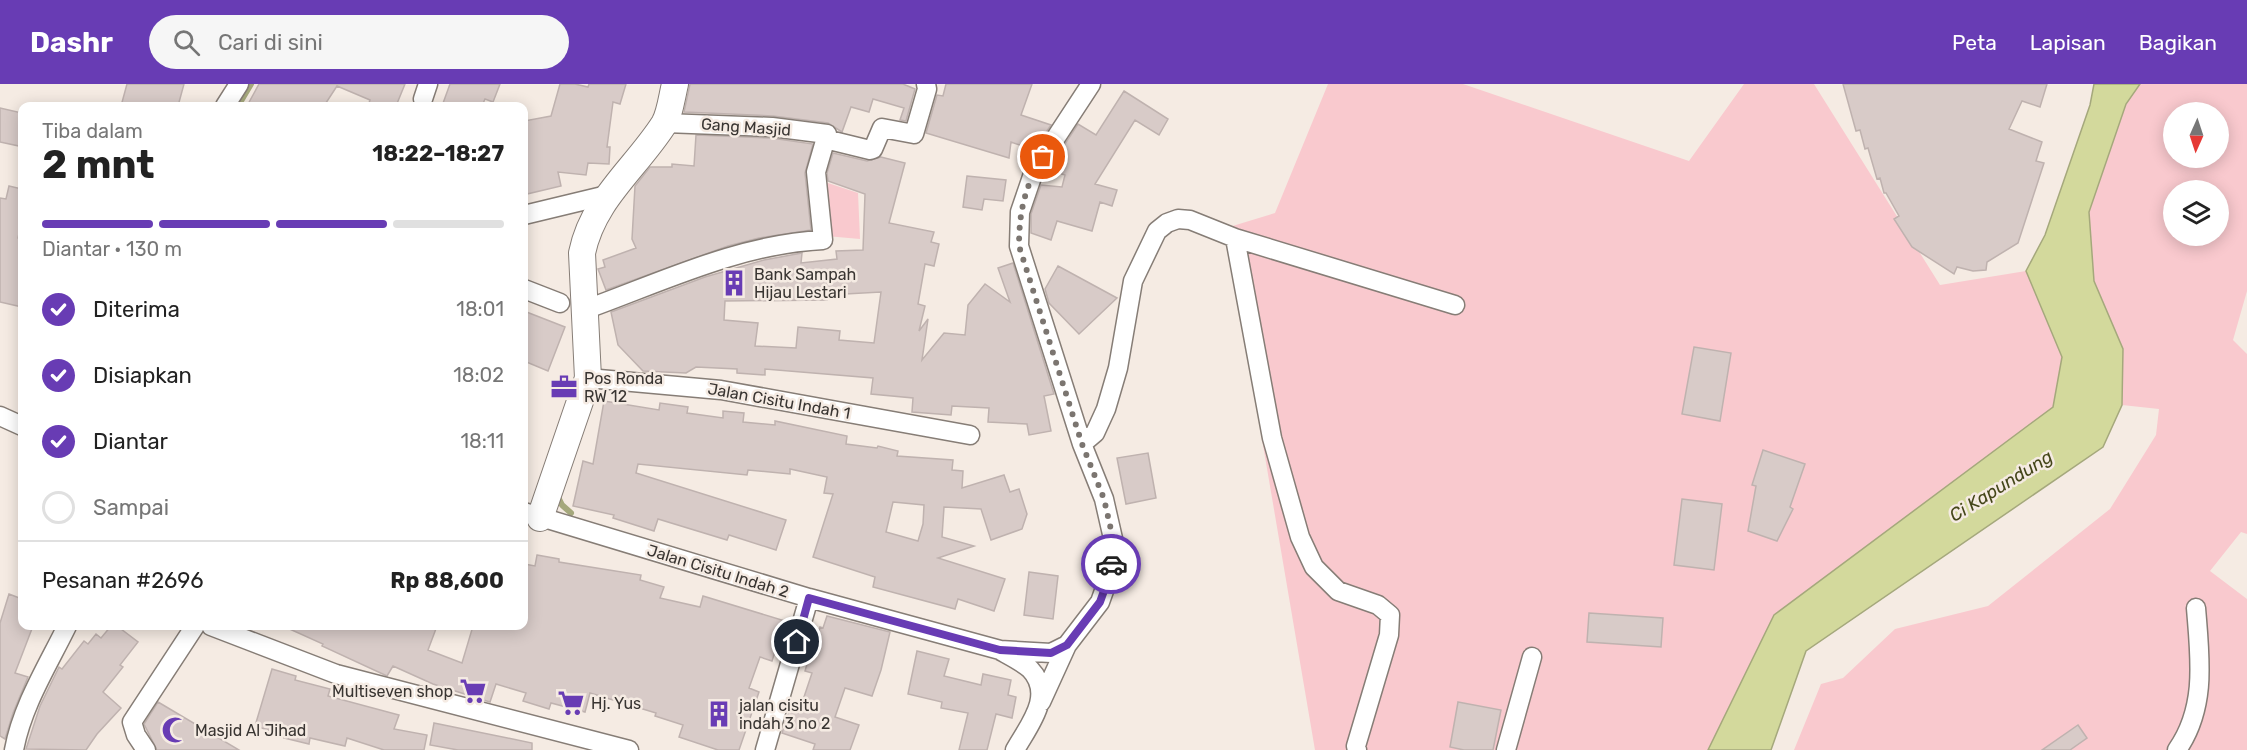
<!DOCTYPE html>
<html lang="id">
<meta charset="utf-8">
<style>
:root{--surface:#fff;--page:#f6f6f6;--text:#222;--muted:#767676;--line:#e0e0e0;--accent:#683cb4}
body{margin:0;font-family:Rubik,sans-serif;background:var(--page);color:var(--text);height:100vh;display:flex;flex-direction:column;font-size:22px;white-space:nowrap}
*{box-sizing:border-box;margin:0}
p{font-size:20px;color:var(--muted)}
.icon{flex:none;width:33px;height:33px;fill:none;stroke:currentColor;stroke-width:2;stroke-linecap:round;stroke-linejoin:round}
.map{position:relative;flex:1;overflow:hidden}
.side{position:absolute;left:18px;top:18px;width:510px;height:528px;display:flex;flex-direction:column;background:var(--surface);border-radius:12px;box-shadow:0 3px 15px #0003}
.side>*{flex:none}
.needle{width:39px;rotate:183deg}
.fabs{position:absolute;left:2163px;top:18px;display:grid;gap:12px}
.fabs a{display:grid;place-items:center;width:66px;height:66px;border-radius:50%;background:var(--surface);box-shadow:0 3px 15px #0003;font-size:30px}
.pin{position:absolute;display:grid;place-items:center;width:51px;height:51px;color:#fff;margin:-26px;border:3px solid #fff;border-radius:50%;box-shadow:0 2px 6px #0007}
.courier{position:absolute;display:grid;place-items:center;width:60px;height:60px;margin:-30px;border:4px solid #683cb4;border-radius:50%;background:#fff;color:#222;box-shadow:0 2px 8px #0007}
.summary em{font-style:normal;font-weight:700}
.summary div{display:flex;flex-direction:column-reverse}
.summary{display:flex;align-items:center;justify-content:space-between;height:102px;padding:0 24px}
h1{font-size:39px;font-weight:700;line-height:45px}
.bar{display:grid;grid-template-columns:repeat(4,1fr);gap:9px 6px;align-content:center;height:72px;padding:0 24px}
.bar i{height:8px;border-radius:4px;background:var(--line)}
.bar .active{background:var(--accent)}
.bar p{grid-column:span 4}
.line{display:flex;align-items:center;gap:15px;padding:0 24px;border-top:2px solid var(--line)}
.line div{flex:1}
ol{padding:0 24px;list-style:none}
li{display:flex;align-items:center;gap:18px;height:66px}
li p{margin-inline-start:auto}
li .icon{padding:6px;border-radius:50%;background:var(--accent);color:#fff;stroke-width:4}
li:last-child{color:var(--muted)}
li i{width:33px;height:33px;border:3px solid var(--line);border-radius:50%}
header{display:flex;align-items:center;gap:36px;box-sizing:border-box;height:84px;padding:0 30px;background:var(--accent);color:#fff}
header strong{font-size:28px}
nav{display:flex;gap:33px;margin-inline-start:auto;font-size:21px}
.search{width:420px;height:54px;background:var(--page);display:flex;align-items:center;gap:15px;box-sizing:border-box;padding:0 21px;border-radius:33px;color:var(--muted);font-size:22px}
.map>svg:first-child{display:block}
</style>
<header>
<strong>Dashr</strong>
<div class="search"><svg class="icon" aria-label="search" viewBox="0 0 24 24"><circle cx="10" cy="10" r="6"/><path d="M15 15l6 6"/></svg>Cari di sini</div>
<nav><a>Peta</a><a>Lapisan</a><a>Bagikan</a></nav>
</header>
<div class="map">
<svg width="2247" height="666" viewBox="0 0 2247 666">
<rect width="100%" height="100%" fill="#f5ebe3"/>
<path fill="#f9c9ce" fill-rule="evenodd" d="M1328 0H1463L1689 77 1744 0H1814L1940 201 2026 187 2062 273 2054 323 1774 531 1708 666H1315L1226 144 1275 129Z
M2140 0H2247V207L2233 256 2247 270V450L2241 448 2210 487 2247 515V666H1794L1821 600 1843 594 1895 545 1988 522 2110 425 2156 351 2159 325 2122 321 2123 265 2094 197 2089 128 2126 20ZM2174 28H2218V74H2174ZM2174 106H2218V152H2174Z
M819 96 858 109 860 155 826 152Z"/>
<path fill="#d3d99c" stroke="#a5a87c" stroke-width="1.5" d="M2094 0H2140L2126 20 2089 128 2094 197 2123 265 2122 321 2103 363 1806 567 1771 666H1708L1774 531 2053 323 2062 273 2026 187 2045 151 2090 21Z"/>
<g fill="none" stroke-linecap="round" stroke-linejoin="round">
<path stroke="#a5a87c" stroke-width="6" d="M238 22 251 0
M557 411 562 421 571 429"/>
</g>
<path fill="#d8cbc8" stroke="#bfb2af" stroke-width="1.5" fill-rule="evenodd" d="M127 0H184L178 22H121Z
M259 0H405L396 22H368L370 16 337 2 324 22H247Z
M450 0H500L493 18 485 15 482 22H442Z
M560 0H575L588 3 589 0H626L620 20 613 18 607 63H610L609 80 588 79 586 91 558 88 561 102 527 110 526 103 524 104V37L551 32Z
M690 0H903L915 5 906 37 900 36 904 24 873 15 869 28 851 23 842 48 828 39 773 32 684 28Z
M946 0H1032L1021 31 1051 41 1034 66 1011 58 1009 74 926 49 937 11 943 12Z
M1843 0H2047L2040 23 2022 17 2009 45 2042 58 2036 77 2044 79 2018 159 1987 178 1986 186 1973 187 1957 183 1954 190 1912 163 1894 135 1899 132 1886 109H1884L1880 94 1877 95 1868 64 1865 65 1860 46 1856 47Z
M1124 7 1168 35 1159 51 1135 36 1095 100 1117 106 1112 122 1100 118 1092 147 1057 137 1051 156 1031 149V130L1041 101 1062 103 1065 91 1048 86 1078 40 1096 51Z
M0 24 22 29V47L19 62 0 58Z
M696 51 771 54 813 60 805 89 811 146 759 154 728 162 606 206 598 185 605 183 603 176 636 164 632 155 635 102 650 83H672V80L694 82Z
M833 69 867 77 881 73 905 79 889 139 934 148 931 158 939 160 934 182 925 180 918 220 925 222 919 247 928 235 922 276 944 249 965 251 968 221 985 200 1010 218 998 184 1013 179 1054 310 1044 312 1051 347 1029 351 1027 340 988 338 989 324 952 322 951 331 912 328 913 314 871 310 873 294 765 285V291L737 289V285L696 283 686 289 643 287 618 261 611 228 705 193 764 176 802 169 801 179 837 175 836 167 863 166 865 110 828 97 827 89ZM881 208 874 259 839 256 840 247 798 243 796 264 755 262 758 239 724 236 725 217 827 216V211Z
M967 92 1006 96 1003 117 984 115 982 126 963 123Z
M9 102 22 105V136L18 154 22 155V223L0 218V114L6 115Z
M1058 182 1117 214 1079 250 1049 219 1045 205Z
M524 227 565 243 548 287 524 277Z
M1694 263 1731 269 1720 337 1682 330Z
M604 317 659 326 660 319 688 323 687 329 723 334V327L744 329 743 338 775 341V337L847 352 846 360 877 364 878 362 898 367 897 372 953 376 952 386 963 387 962 404 1004 391 1010 408 1019 405 1027 430 1022 445 991 456 981 425 944 423 942 453 974 462 938 474 1005 495 994 527 958 515 955 525 873 503 875 493 813 473 833 410 824 409 827 393 790 385V390L748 386 747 391 638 380 636 389 786 436 776 466 729 451 727 456 658 435 654 447 613 434 614 431 573 422 583 377 593 380ZM893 418 924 421 923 440 918 457 886 448Z
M1763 366 1805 380 1790 423 1793 425 1777 457 1748 447 1756 402 1752 401Z
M1148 369 1156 414 1126 420 1117 374Z
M1682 415 1722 420 1714 486 1674 481Z
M537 471 559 475V478L641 491 640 496 664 503 660 514 700 523 703 512 785 537 772 577 760 573 749 604 759 608 739 666H718L679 653 683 641 655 632 656 629 590 609 585 628 551 619 549 625 523 617 526 609 496 600 490 618 433 600 393 582 387 592 322 562 323 560 283 542H437L428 566 462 579 473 542H524V480L535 482Z
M1029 488 1058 492 1053 535 1024 531Z
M9 510 22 515V542H33L15 589 28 593 13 629 5 655 0 652V539Z
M1589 529 1663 534 1661 563 1587 558Z
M827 532 890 548 881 586 872 612 845 604 835 633 859 641 850 666H813L815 660 782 649 792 619 801 622 812 589 805 587 810 570 813 571 820 543 823 544Z
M111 542H117L138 558 120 581 123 583 103 608 121 624 97 650 86 666 26 665 40 622 59 583 62 585 84 557 88 560 96 550 101 554Z
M917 567 949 575 944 592 981 601 983 590 1011 596 1008 611 1016 613 1012 634 996 630 987 666H959L968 629 941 624 942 618 908 610Z
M272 585 296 592 295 596 330 605 328 612 399 631 394 645 427 651 424 666H384L347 654 345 662 310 654 309 660 284 654 285 651 255 642Z
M158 618 239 666H157L144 640Z
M1458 618 1501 626 1493 666H1464L1450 663Z
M434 639 532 659V666H458L430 661Z
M2078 641 2087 654 2070 666H2042Z"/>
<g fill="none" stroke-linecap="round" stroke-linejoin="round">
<g stroke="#867d76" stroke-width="21">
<path id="street" d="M423 15 428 0
M225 22 239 0
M825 55 870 66 873 65 882 44 914 50 927 5 926 0
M524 131 607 111
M1235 154 1272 354 1300 453 1314 483 1338 507 1378 521 1390 531 1389 551 1356 662 1357 666
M524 205 560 219
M584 226C662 198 739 160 823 156L816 88 827 50 772 43 665 39
M588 294 721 306 970 351
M0 332 22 342
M1082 360 1095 349 1106 325 1118 284 1133 197 1157 147 1167 139 1178 135 1190 136 1235 154 1455 221
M524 428 809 514 1000 566 1051 569 1067 561
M211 542 336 590 629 666
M1001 567C1010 572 1022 578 1030 585 1055 611 1029 641 1015 666
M1041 618 1067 561 1100 518 1110 490 1114 459 1104 415 1082 360 1019 162 1020 128 1034 87 1091 0
M14 666C22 622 48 581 67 542
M146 666 136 651 132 638 195 542
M765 666 809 514
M1506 666 1532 573
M2177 666C2207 623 2200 574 2196 524"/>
</g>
<g stroke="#867d76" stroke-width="28">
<path id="secondary" d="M540 434 588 294 582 169C593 115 636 84 664 40 670 30 672 12 675 0"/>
</g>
<use href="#street" stroke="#fff" stroke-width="18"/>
<use href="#secondary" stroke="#fff" stroke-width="26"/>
</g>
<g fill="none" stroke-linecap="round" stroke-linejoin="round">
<path stroke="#7b7570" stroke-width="6" stroke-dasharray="0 10.8" d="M1043 73C1025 101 1019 128 1019 162L1082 360 1104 415 1114 459 1111 480"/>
<path stroke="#683cb4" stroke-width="8" d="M797 558 809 514 1000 566 1051 569 1067 561 1100 518 1110 490 1111 480"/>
</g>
<defs>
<g id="building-bare" transform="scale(2.07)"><path d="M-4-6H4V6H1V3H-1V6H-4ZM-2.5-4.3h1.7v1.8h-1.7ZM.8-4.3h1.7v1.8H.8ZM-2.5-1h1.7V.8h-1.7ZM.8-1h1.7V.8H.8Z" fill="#683cb4" stroke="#f5ebe3" stroke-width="2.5" paint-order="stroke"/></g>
<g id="office-bare" transform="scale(2.07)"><path d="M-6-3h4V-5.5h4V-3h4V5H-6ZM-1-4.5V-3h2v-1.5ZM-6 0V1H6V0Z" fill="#683cb4" stroke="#f5ebe3" stroke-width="2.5" paint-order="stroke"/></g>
<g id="supermarket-bare" transform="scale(2.07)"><path d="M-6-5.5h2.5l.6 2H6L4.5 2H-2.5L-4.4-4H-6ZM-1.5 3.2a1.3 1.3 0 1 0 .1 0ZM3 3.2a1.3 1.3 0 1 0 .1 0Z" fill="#683cb4" stroke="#f5ebe3" stroke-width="2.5" paint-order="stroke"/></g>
<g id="mosque-bare" transform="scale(2.07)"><path d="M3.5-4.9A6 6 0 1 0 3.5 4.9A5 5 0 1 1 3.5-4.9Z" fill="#683cb4" stroke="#f5ebe3" stroke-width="2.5" paint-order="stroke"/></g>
</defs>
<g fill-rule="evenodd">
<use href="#building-bare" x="734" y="199"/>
<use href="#office-bare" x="564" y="303"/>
<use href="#supermarket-bare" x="473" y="607"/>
<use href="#supermarket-bare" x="571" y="619"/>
<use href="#building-bare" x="719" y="630"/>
<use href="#mosque-bare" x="175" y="646"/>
</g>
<g text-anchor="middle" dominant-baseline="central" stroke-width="5" stroke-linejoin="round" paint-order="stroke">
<g font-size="16" fill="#393532" stroke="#f5ebe3">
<text transform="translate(746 43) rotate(4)">Gang Masjid</text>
<text transform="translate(779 317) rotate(10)">Jalan Cisitu Indah 1</text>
<text transform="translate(718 487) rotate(17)">Jalan Cisitu Indah 2</text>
</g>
<g font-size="16" fill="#393532" stroke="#f5ebe3" text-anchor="start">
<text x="754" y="190">Bank Sampah<tspan x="754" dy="18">Hijau Lestari</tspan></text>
<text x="584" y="294">Pos Ronda<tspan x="584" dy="18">RW 12</tspan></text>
<text x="453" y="607" text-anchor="end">Multiseven shop</text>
<text x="591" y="619">Hj. Yus</text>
<text x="739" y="621">jalan cisitu<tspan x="739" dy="18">indah 3 no 2</tspan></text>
<text x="195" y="646">Masjid Al Jihad</text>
</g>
<g font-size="18" font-style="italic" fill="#444619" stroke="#f5ebe3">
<text transform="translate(2001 402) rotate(-32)">Ci Kapundung</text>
</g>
</g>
</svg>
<div class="fabs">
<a><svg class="needle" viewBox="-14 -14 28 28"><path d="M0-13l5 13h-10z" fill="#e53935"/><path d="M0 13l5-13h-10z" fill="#767676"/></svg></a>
<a><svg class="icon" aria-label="layers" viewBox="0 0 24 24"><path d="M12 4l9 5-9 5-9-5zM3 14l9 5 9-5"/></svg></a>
</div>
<div class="pin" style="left:1043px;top:73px;background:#ea580c"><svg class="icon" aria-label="bag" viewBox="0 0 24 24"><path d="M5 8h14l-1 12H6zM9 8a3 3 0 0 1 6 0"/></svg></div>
<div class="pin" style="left:797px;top:558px;background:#1f2937"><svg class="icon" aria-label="home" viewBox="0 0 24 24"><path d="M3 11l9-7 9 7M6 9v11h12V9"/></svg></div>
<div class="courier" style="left:1111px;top:480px"><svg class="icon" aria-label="car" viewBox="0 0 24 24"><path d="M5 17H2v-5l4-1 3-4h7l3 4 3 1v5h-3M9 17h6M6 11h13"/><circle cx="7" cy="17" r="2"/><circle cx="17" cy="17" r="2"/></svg></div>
<section class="side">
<div class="summary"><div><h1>2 mnt</h1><p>Tiba dalam</p></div><em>18:22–18:27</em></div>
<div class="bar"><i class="active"></i><i class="active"></i><i class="active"></i><i></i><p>Diantar · 130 m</p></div>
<ol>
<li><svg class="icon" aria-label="check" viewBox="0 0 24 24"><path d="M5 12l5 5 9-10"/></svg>Diterima<p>18:01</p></li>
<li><svg class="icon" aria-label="check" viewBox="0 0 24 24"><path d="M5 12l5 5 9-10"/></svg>Disiapkan<p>18:02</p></li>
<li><svg class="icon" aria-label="check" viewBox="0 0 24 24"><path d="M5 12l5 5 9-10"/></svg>Diantar<p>18:11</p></li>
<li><i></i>Sampai</li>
</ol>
<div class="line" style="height:78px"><div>Pesanan #2696</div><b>Rp 88,600</b></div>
</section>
</div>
